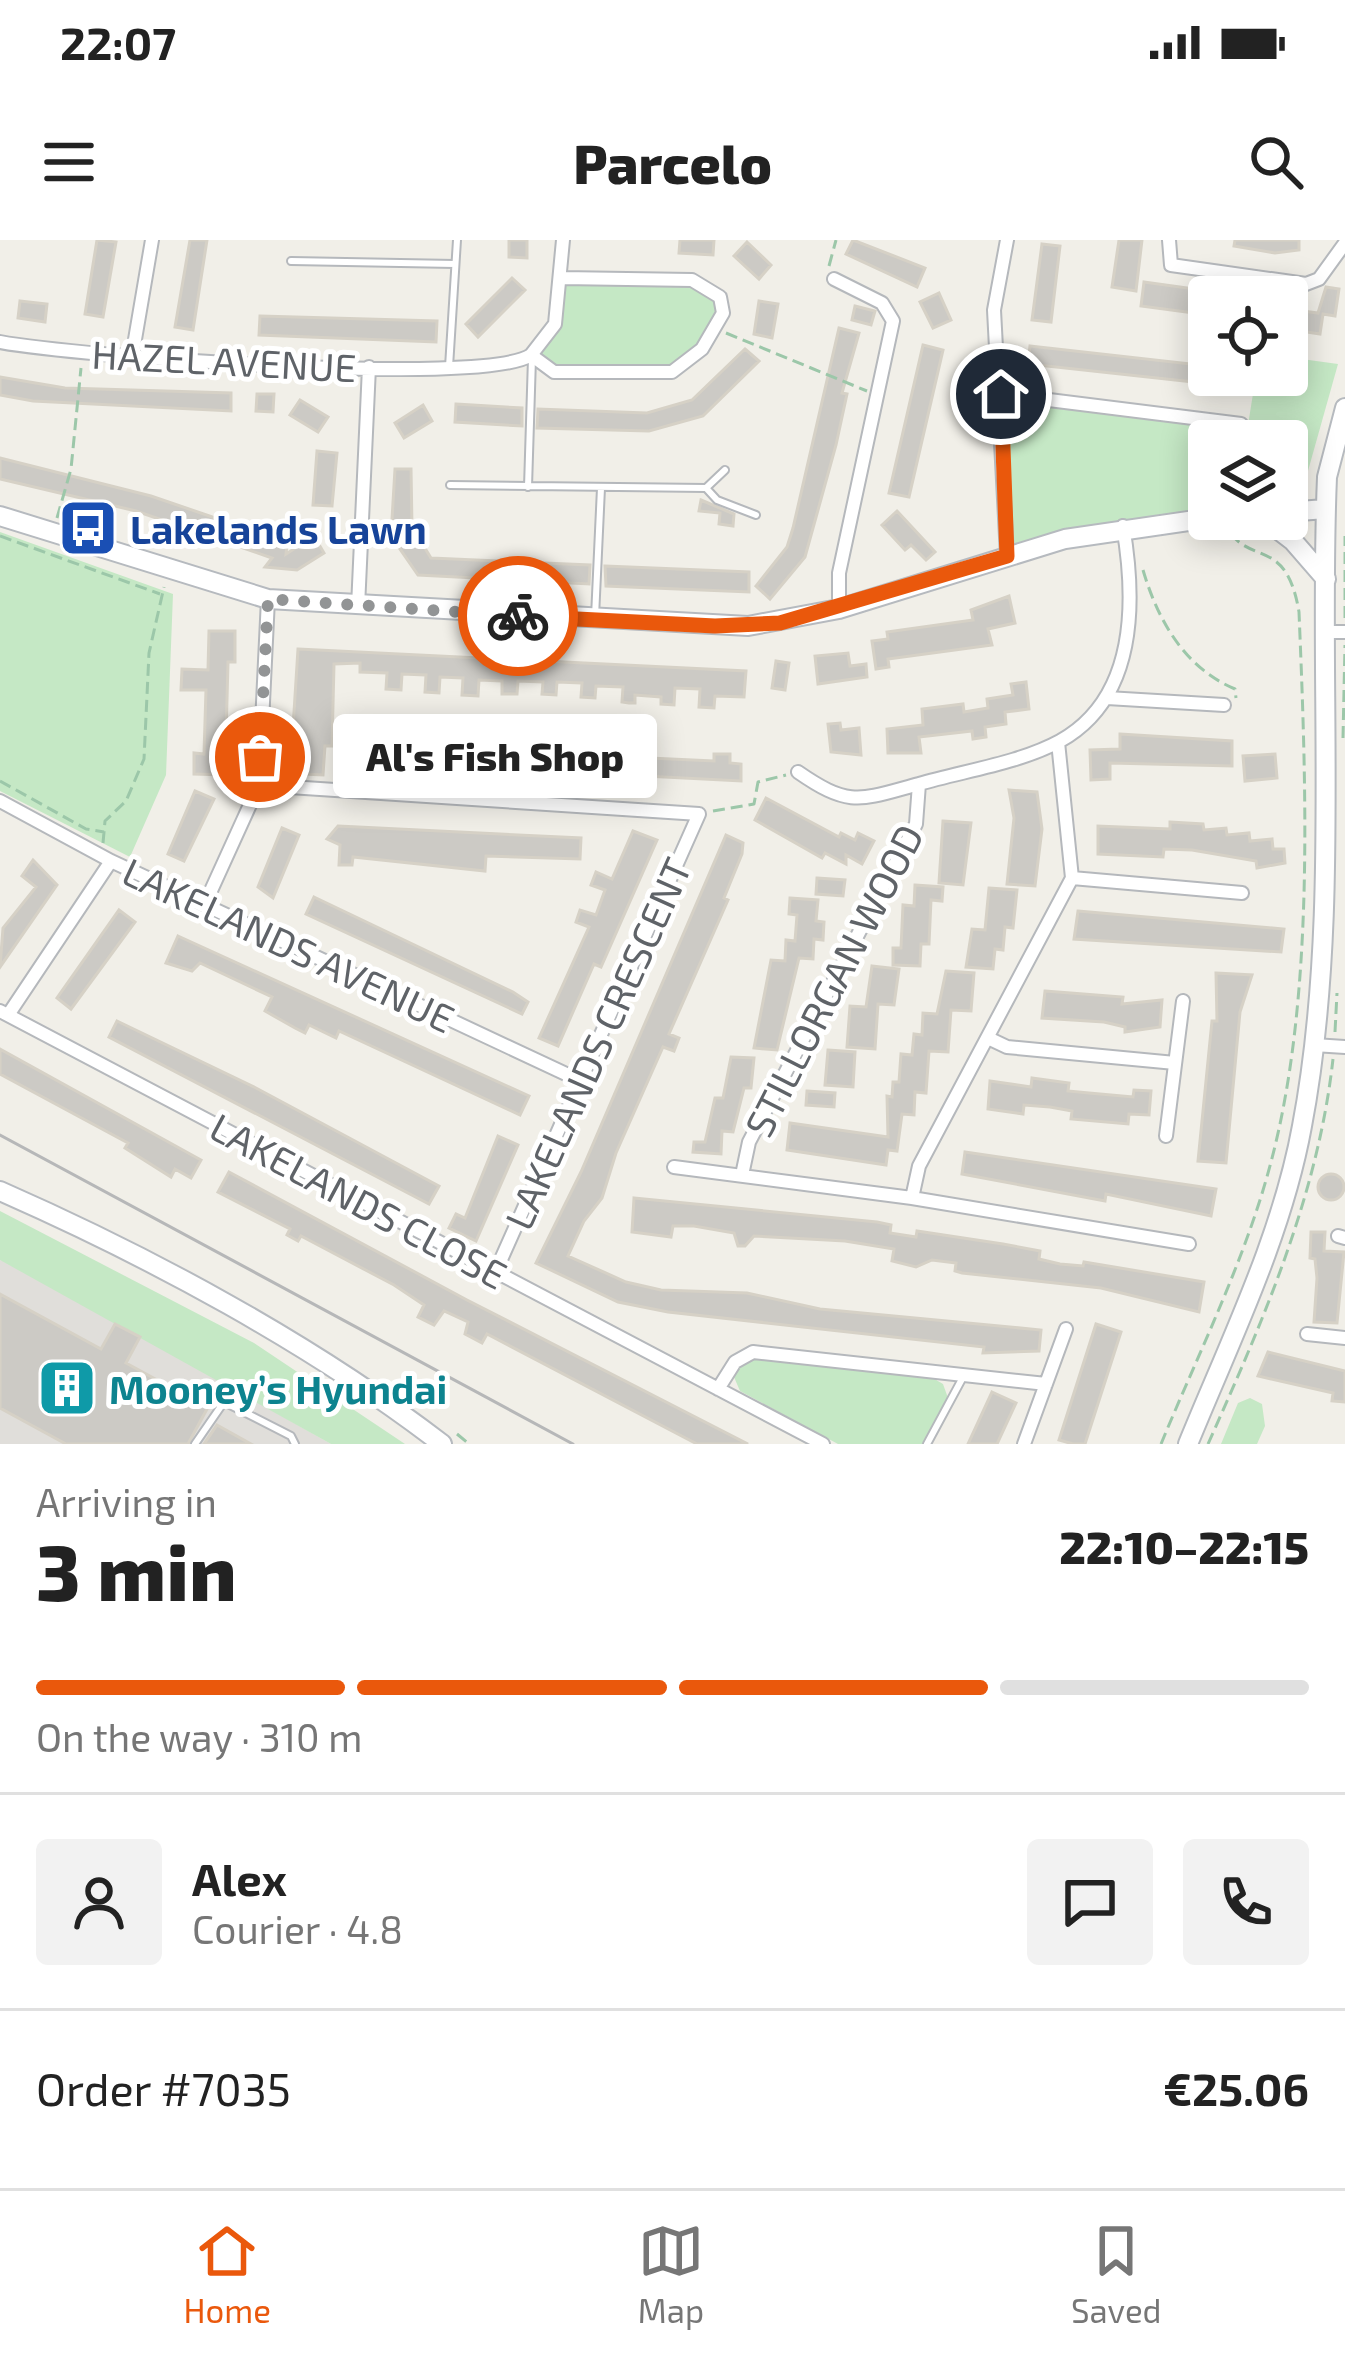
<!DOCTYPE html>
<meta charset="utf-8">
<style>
:root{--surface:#fff;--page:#f2f2f2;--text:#222;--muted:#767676;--line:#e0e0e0;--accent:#ea580c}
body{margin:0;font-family:"Exo 2",sans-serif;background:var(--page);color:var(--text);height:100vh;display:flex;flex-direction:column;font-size:45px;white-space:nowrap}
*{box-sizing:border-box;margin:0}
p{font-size:39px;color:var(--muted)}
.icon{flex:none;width:66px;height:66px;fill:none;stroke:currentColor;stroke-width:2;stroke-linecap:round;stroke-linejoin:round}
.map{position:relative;height:1204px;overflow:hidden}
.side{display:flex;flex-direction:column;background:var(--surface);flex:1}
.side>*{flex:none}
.buttons{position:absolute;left:1188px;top:36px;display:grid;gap:24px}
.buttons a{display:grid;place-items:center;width:120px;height:120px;border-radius:12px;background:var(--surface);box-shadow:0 6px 30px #0003;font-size:60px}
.pin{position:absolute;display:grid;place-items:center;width:102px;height:102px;color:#fff;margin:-51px;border:6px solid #fff;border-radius:50%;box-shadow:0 3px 12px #0007}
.courier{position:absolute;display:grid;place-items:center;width:120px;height:120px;margin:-60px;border:9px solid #ea580c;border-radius:50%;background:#fff;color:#222;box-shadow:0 3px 15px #0007}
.bubble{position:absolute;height:84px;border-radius:12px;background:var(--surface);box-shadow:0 6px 30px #0003;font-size:39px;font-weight:800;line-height:84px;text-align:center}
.head em{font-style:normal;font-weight:800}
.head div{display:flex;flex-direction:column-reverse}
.head{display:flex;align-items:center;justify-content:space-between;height:204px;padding:0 36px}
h1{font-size:78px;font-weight:800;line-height:90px}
.bar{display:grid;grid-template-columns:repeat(4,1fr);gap:18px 12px;align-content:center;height:144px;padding:0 36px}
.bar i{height:15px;border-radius:9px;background:var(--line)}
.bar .on{background:var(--accent)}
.bar p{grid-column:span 4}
.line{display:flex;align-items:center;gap:30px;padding:0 36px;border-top:3px solid var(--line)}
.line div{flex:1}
.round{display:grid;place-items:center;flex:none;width:126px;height:126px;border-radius:12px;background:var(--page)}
.status{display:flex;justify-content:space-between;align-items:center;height:84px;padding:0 60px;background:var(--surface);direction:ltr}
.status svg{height:33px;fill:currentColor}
header{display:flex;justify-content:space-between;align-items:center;height:156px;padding:0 36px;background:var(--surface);font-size:54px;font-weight:800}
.tab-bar{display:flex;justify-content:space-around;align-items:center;height:168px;border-top:3px solid var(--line);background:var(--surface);font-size:33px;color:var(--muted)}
.tab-bar a{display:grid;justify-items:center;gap:6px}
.tab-bar .on{color:var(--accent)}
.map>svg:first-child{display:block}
</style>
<div class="status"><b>22:07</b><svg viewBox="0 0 49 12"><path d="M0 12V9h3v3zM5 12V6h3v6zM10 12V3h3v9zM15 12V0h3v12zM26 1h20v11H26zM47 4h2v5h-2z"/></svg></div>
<header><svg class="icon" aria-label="menu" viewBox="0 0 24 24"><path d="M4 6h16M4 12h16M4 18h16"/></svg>Parcelo<svg class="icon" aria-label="search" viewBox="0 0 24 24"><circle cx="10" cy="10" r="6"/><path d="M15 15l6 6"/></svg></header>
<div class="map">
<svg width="1345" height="1204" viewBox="0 0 1345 1204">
<rect width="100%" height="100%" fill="#f1efe8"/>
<path fill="#e0deda" d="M0 1020 16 1025 331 1204H0Z"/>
<path fill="#c5e8c5" d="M563 38 692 40 720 57 716 88 672 131 554 132 532 115 555 84Z
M1287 117 1338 124 1306 238 1296 252 1287 254V201H1209V273L1007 316 1001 154 1248 185 1256 135H1287Z
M0 292 173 354 166 535 130 617 0 551Z
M0 971 254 1103 405 1204H331L0 1020Z
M755 1118 931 1137 943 1144 948 1158 924 1204H838L740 1151 734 1137 738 1126Z
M1250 1158 1262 1164 1265 1186 1257 1204H1221L1238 1163Z"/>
<path fill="#cccac5" stroke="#d6d1c6" stroke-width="3" d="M97 0 116 2 103 77 85 74Z
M190 0H207L193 90 175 87Z
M509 0H527V18L509 17Z
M680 0H714L713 15 679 13Z
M853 0 925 28 917 47 846 14Z
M1119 0H1142L1136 51 1112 47Z
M1235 0H1299V10L1275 13 1234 6Z
M747 2 771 25 759 39 734 16Z
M1042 4 1060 6 1051 82 1032 80Z
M512 38 525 50 478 97 466 84Z
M1144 42 1209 51V75L1141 66Z
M1326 47 1339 49 1335 76 1323 74 1320 94 1287 89V69L1318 73Z
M939 53 951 80 933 88 920 62Z
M20 61 47 64 45 82 18 78Z
M759 61 778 64 772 98 754 94Z
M855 66 875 71 871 85 852 80Z
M260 76 437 81 436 102 259 95Z
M839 88 859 93 842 153 847 154 836 205 805 317 770 359 756 346 787 307 793 288Z
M923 105 943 110 909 257 889 253Z
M1030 106 1209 126V135H1250L1249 148 1028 124Z
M745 109 759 121 703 176 649 191 537 188 538 169 647 173 692 160Z
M0 137 65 148 231 153V171L33 161 0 155Z
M257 154H274L273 172 256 171Z
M300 160 328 177 318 192 290 175Z
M456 164 522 168V186L455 182Z
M423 165 432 181 404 198 395 183Z
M317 211 337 213 332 266 313 265Z
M0 218 151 256 274 298 288 296 286 314 314 296 324 313 297 330 265 327 272 318 136 271 0 239Z
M395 229H411L412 287 431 318 590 325 589 344 418 335 391 296Z
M701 260 734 274 733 286 719 284 720 273 699 271Z
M897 271 935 312 926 320 911 305 905 310 882 285Z
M605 326 749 332V352L606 346Z
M1009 356 1015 383 988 389 992 405 888 419 889 427 876 429 872 401 888 399 887 392 973 380 971 370Z
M209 391H235V422H228L225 535 194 534V513L204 514 206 450H181L182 429 208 430Z
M298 409 746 431 744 457 715 456 714 468 699 467 700 449 675 448 674 465 661 464V457L635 455V463H629L622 462 623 447 596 446 595 458 581 457 582 443 557 442 556 455 542 454 543 442 518 441 517 454H502V441L479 440 478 456 462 455 463 438 440 437 439 453 425 452 426 435 402 434 401 450 386 449 387 433 360 432V423L334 424 332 506H325L323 535 304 534 305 520 291 519Z
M848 413 850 426 866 424 867 437 818 444 815 416Z
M776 421 789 423 785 450 772 448Z
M1026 442 1029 469 1005 472 1006 484 985 487 986 497 973 499 972 491 919 497 921 513H888L887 489 923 485 922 469 963 464 964 472 988 468 987 459 1013 455 1011 444Z
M840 483 841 490 859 488 861 515 831 512 828 484Z
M1120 494 1232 501V526L1110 523V539L1091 540 1090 510 1120 509Z
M355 502 615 517V510H628V517L714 521V514H730V523L741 524V541L354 521Z
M1275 514 1277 538 1245 541 1243 516Z
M1009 550 1037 552 1042 589 1035 646 1007 644 1014 578Z
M195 551 214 559 184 621 168 614Z
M766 558 839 597 841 593 855 600 858 593 874 601 862 624 846 615V624L825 613 822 618 755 580Z
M943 581 971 583 963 645 939 643Z
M1170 582 1203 584 1204 590 1226 588 1227 595 1249 593 1250 601 1272 599 1273 609H1284L1285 623 1257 628 1256 621 1192 610 1164 609 1163 617 1098 614V586L1170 589Z
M338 586 581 598 580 619 486 616 485 631 353 617 352 625H339L340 605 327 599Z
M282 588 299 595 273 658 258 647Z
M633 591 657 600 601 727 594 724 558 806 539 798 589 687 576 682 580 670 596 675 605 650 591 645 596 632 612 639Z
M726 595 743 603 742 614 724 658 728 660 669 794 679 798 674 811 663 807 616 913 602 958 584 981 568 1016 626 1042 661 1050 747 1053 820 1069 1041 1090 1039 1111 983 1113 984 1107 668 1072 618 1062 536 1023 581 932Z
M33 620 57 645 0 727 3 688 36 647 22 636Z
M817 638 845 640 843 656 816 654Z
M915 645 943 647 942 661 931 660 929 704H921L920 726 893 725V708H901L903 665 914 666Z
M989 648 1017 650 1013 688 1005 687 1003 710 995 709 993 729 966 727 972 689 985 690Z
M314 657 513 752 528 762 522 774 306 674Z
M790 658 818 660 816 681 824 682 823 700 814 699 813 719 799 718 777 810 754 808 771 720 785 721 786 700 795 701 797 675 789 674Z
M119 670 135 682 71 769 57 758Z
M1078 671 1284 689 1281 712 1074 699Z
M178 696 529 856 520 875 339 791 336 798 309 785 305 793 295 788 265 771 272 757 200 723 192 731 166 723Z
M872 726 899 729 894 765 878 764 875 809 847 807 850 766 866 767Z
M946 731 974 733 971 771 951 770 948 812 929 811 926 853 915 852 914 875 902 874 897 911 888 910 886 925 787 910 790 883 888 897 887 856 892 857 893 842H899L901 814 912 815 914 794 922 795 923 773 937 774Z
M1216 733 1252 735 1240 772 1226 923 1198 921 1212 781H1217Z
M1045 751 1123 757 1122 764 1162 760 1160 787 1125 792V787L1104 782 1042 778Z
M117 781 256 848 439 946 429 964 109 797Z
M0 809 201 920 191 938 175 929 171 937 125 908 128 903 0 834Z
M828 810 855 812 853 847 825 845Z
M731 817 754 818 751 848H744L733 892 722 891 721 914 693 912 694 902H705L715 858H723Z
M1032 838 1069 843 1068 851 1089 853 1133 857 1134 850 1151 851 1149 875 1129 874 1128 884 1071 879 1072 871 1050 867 1024 865 1023 874 988 869 990 841 1031 847Z
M807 851 835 853 834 867 806 865Z
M498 896 518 905 476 1001 449 988 456 974 465 978Z
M965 912 1216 949 1211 976 1106 954 1105 961 962 934Z
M229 932 467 1060 748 1204H697L487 1094 482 1103 465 1094 468 1082 444 1071 434 1085 418 1077 424 1065 394 1045 301 996 298 1001 287 995 290 989 218 952Z
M1318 947a13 13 0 1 1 26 0a13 13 0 1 1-26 0Z
M634 958 877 982 891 985 890 993 916 997 917 991 1003 1004 1040 1011 1039 1019 1060 1024 1083 1026 1084 1022 1204 1042 1199 1072 1101 1048 962 1033 955 1031 956 1023 932 1020 916 1027 892 1021 894 1009 845 1001 754 996 745 1006H738L734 993 694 986H673L671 997 632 992Z
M1311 992H1325L1324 1011 1344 1012 1337 1083 1314 1082 1317 1038 1315 1019 1310 1018Z
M0 1054 101 1109 115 1084 140 1097 126 1123 181 1153 187 1143 213 1158 188 1204H66L0 1168Z
M1096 1084 1121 1092 1085 1204H1073L1059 1200Z
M1268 1112 1345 1131V1162L1332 1161 1333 1153 1258 1136Z
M992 1152 1016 1163 997 1204H968Z
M217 1185 251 1204H204Z"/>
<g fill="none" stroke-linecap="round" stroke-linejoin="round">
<g stroke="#b5b8bc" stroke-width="10">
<path id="lane" d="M291 21 455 24
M449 127 457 0
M450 245 706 248 717 260 756 275
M528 247 532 118
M706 248 725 230
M595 377 601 248
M195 1204 224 1162 291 1196 295 1204
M927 1204 962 1139"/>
</g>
<g stroke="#b5b8bc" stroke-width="16">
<path id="street" d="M1169 0 1171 25 1306 44 1319 39 1345 3
M834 39 882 63 893 81 839 333V369
M0 102C74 116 484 147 531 115L554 132H672L702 109 723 73 720 57 692 40 562 38
M531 115 555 84 563 0
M132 117 152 0
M1001 154 1241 184
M1007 316 994 70 1007 0
M358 367 369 127
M1326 392H1345
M1107 458 1224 465
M919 544C963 531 1020 523 1060 501 1137 458 1136 362 1123 286
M259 545 699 574 495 1033
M0 561 111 621 581 841
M1072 638 1242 653
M204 666 259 545 268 359
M0 771 823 1204
M8 775 111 621
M988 798 1007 807 1175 823
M1314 805 1345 807
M1166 896 1183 761
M674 927 912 958 1189 1004
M742 935 749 902 916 584 919 544C860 560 850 568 798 532
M912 958 919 926 1072 638 1058 502
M1338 996 1345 998
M1307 1094 1345 1098
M718 1149 735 1122 753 1112 1046 1144
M1024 1204 1066 1089"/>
</g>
<g stroke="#b6babf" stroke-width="22">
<path id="secondary" d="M1287 272 1325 269
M0 276 268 359 748 386 839 369 1065 299 1209 278
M1264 279 1293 301 1326 339
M0 951C150 1017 312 1104 442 1204
M1188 1204C1230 1101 1282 996 1302 886 1341 682 1318 446 1327 237L1345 168"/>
</g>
<path stroke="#9cc7a9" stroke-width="3" stroke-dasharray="12 6" stroke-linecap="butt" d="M829 26 836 0
M726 93 867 151
M57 278 71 229 81 128
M0 296 160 354
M1143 330C1158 381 1185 428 1235 449L1236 458
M1345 378V296
M1343 498 1345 405
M0 541 86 589 104 592
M713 571 754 564 758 542 786 535
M103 603 105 581 126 561 144 519 149 413 164 347
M1335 792 1337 753
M457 1194 469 1204
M1161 1204C1199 1112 1246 1018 1271 922 1315 756 1306 543 1299 372 1286 293 1247 329 1224 283
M1208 1204C1263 1081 1318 955 1333 819"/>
<use href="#lane" stroke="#fff" stroke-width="6"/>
<use href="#street" stroke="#fff" stroke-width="12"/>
<use href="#secondary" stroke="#fff" stroke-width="18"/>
<path stroke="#b6b7b8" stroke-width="3" d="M0 895 573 1204"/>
</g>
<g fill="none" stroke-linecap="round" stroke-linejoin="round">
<path stroke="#929495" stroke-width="12" stroke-dasharray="0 21.6" d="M260 517 268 359 518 376"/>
<path stroke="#ea580c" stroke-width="15" d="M518 376 715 386 780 383 1007 316 1001 154"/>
</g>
<defs>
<g id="bus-square" transform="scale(3)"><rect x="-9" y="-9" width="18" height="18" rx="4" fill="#1a4fb4" stroke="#fff"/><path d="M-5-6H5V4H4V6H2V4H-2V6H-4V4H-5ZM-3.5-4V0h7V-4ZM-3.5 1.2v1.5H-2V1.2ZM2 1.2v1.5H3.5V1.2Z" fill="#fff"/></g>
<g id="building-square" transform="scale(3)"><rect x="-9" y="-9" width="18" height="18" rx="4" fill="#0f9aa8" stroke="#fff"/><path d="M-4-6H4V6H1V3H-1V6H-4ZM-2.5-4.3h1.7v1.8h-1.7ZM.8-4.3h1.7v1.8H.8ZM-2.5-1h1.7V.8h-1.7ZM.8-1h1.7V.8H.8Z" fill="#fff"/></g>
</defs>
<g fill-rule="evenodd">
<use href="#bus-square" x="88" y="288"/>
<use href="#building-square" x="67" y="1148"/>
</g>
<g text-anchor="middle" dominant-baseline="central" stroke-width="10" stroke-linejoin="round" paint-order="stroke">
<g font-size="39" fill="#5f6368" stroke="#fff">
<text transform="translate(224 120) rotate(3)">HAZEL AVENUE</text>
<text transform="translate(289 704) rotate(25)">LAKELANDS AVENUE</text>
<text transform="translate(833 740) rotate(-63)">STILLORGAN WOOD</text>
<text transform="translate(597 803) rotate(-66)">LAKELANDS CRESCENT</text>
<text transform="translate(359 960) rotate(28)">LAKELANDS CLOSE</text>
</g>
<g font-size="39" font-weight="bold" fill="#164399" stroke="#fff" text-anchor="start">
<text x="130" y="288">Lakelands Lawn</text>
</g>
<g font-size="39" font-weight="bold" fill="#0d838f" stroke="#fff" text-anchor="start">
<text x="109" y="1148">Mooney’s Hyundai</text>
</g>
</g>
</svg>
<div class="buttons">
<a><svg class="icon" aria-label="locate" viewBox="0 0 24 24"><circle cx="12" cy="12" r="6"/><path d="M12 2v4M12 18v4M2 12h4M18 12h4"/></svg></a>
<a><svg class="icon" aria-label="layers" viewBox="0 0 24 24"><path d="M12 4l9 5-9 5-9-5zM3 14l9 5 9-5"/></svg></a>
</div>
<div class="pin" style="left:260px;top:517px;background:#ea580c"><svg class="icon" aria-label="bag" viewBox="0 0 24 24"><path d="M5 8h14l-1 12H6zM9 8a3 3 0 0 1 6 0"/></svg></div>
<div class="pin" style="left:1001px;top:154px;background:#1f2937"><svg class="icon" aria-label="home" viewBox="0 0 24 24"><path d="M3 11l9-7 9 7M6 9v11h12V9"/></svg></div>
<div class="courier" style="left:518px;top:376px"><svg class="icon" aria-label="bike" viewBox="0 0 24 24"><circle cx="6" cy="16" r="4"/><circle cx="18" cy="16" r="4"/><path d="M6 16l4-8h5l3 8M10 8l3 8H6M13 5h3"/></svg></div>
<div class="bubble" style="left:333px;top:474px;width:324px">Al's Fish Shop</div>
</div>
<section class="side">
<div class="head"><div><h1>3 min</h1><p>Arriving in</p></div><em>22:10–22:15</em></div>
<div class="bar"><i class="on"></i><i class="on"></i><i class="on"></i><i></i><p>On the way · 310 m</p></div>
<div class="line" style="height:216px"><a class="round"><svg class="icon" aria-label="person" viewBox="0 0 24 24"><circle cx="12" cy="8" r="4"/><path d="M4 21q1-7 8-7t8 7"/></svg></a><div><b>Alex</b><p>Courier · 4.8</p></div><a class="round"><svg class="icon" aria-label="chat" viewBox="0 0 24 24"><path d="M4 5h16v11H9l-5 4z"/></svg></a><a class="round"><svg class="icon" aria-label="phone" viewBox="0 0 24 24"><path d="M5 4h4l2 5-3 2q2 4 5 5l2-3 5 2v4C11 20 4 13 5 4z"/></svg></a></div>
<div class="line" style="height:156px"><div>Order #7035</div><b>€25.06</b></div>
</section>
<nav class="tab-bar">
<a class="on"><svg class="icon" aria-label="home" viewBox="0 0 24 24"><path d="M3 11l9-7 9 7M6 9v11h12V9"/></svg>Home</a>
<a><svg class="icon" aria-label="map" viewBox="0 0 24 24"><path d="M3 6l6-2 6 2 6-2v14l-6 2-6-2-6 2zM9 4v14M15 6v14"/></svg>Map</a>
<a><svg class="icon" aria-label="saved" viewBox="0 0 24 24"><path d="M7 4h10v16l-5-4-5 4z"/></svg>Saved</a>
</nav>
